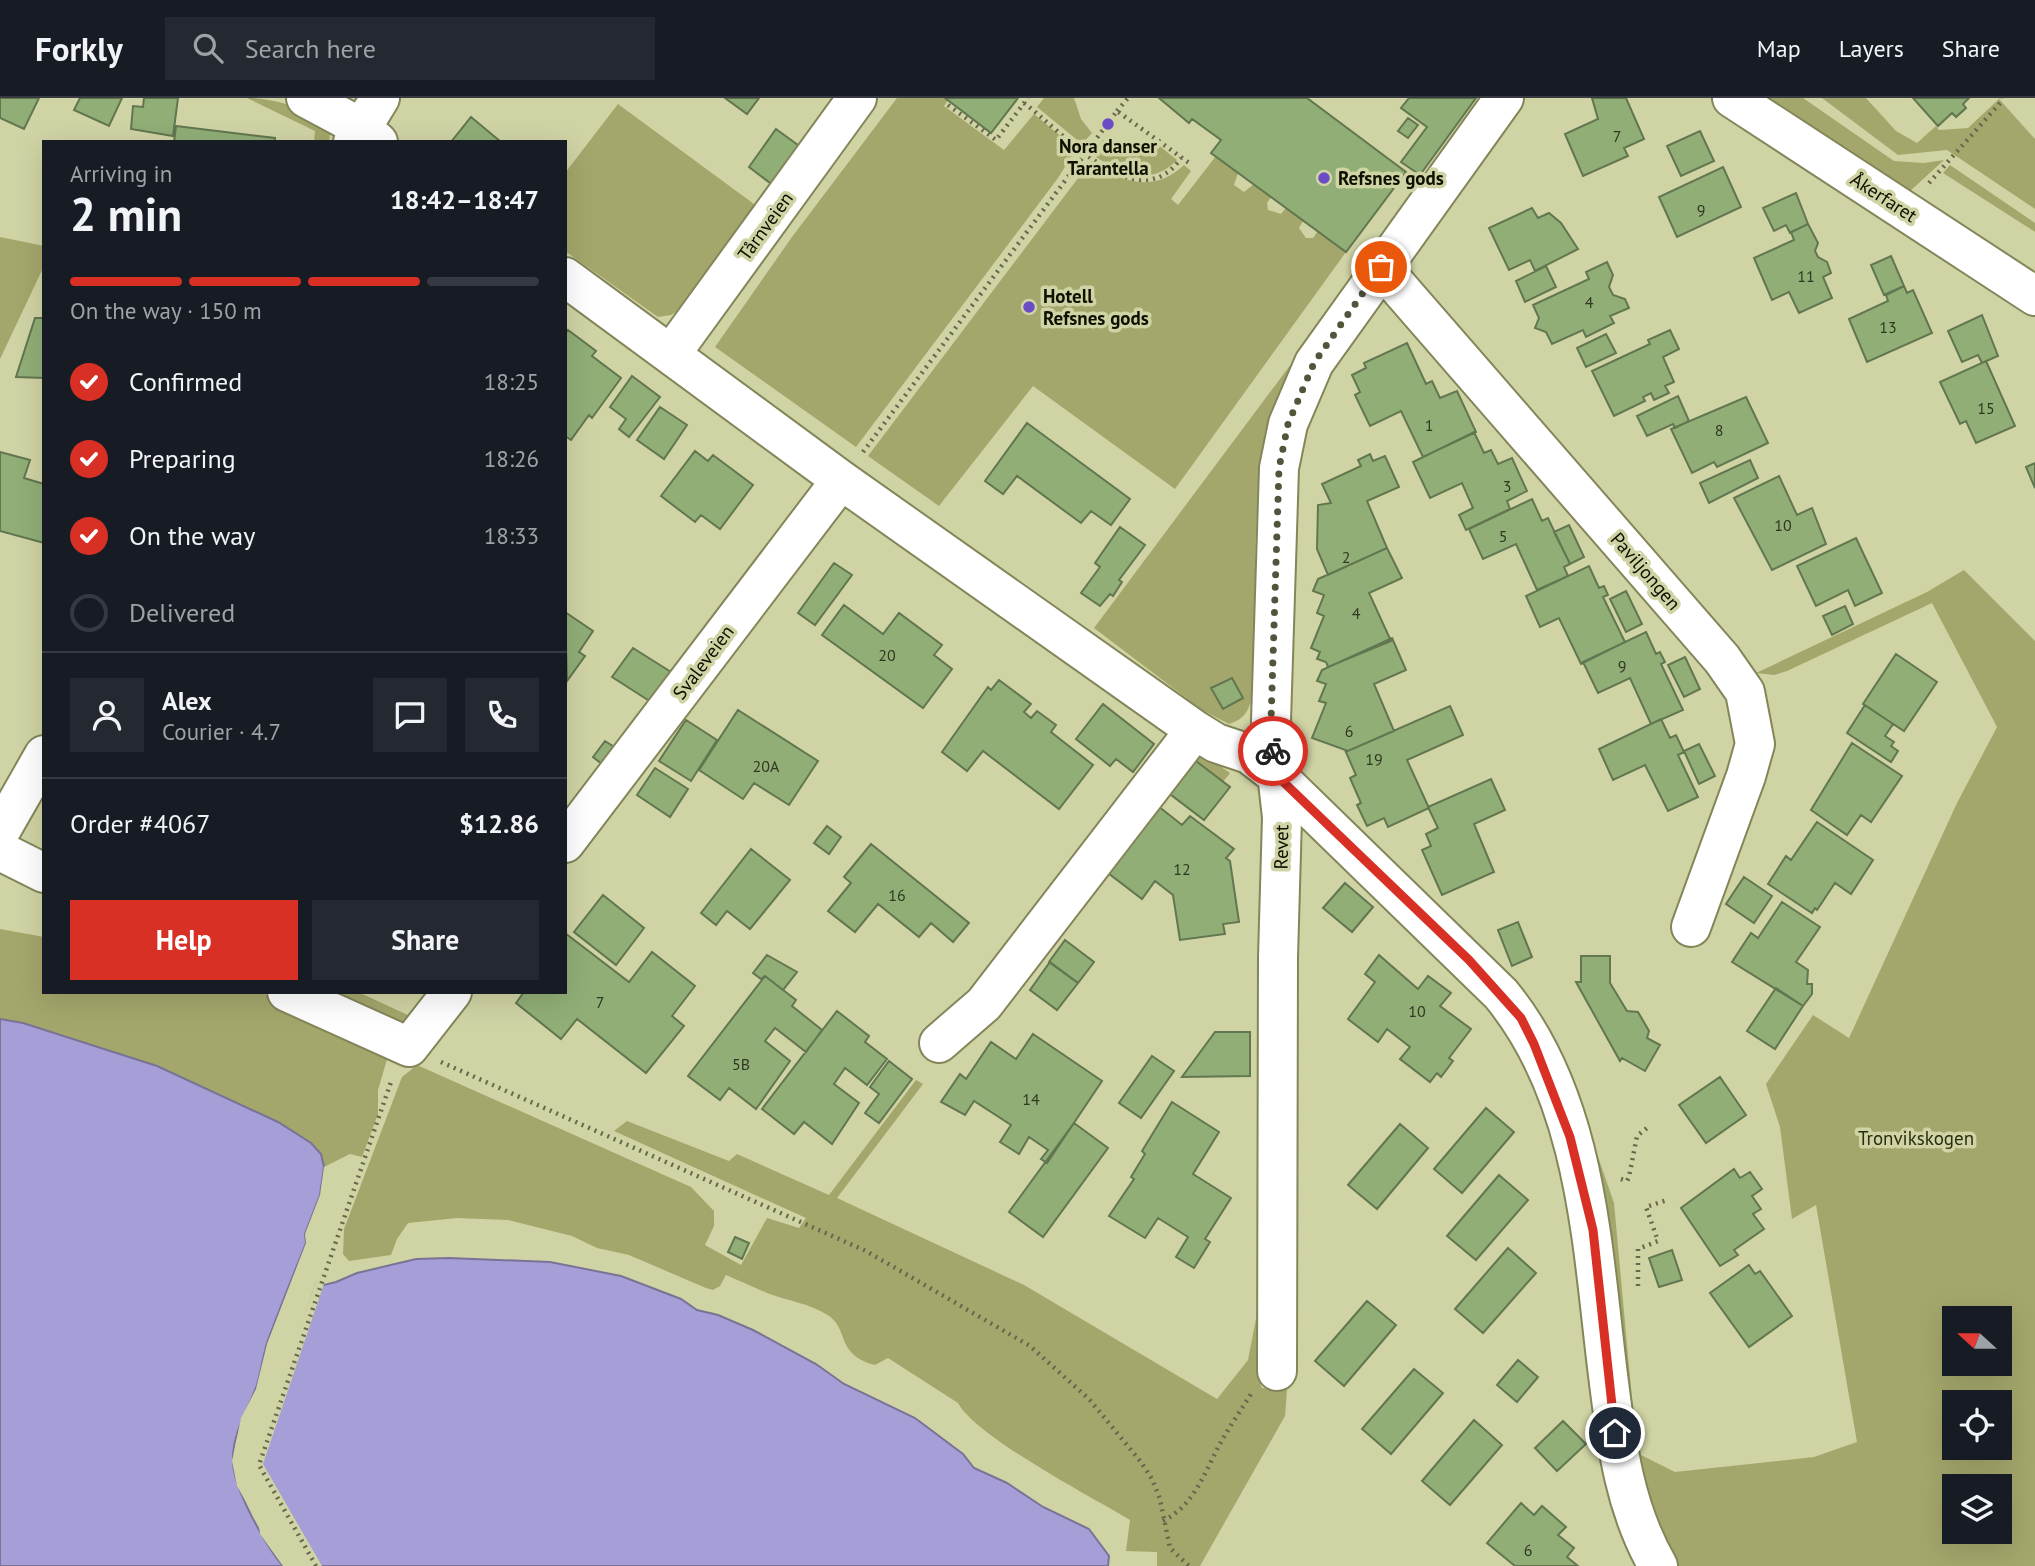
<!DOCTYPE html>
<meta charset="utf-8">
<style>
:root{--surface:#171b24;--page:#242831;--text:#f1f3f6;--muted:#9ea1a6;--line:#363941;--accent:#d93025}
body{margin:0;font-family:"PT Sans",sans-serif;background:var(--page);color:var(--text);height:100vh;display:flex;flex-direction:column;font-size:26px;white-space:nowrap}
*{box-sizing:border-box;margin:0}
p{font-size:23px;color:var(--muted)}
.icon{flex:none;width:38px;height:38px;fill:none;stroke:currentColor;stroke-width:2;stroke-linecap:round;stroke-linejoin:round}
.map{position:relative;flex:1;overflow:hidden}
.side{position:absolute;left:42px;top:42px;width:525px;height:854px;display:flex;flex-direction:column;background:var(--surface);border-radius:0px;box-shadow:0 7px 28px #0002}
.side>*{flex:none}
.needle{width:46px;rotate:291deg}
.fabs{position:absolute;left:1942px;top:1208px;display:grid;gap:14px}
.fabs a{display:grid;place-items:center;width:70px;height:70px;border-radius:0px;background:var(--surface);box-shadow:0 7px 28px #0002;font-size:35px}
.pin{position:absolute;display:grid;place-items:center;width:60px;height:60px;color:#fff;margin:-30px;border:4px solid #fff;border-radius:50%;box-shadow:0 2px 7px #0007}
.courier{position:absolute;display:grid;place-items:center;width:70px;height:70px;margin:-35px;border:5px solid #d93025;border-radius:50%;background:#fff;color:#222;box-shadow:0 2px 9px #0007}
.overview em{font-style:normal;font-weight:700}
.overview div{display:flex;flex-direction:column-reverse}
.overview{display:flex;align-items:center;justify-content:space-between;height:119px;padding:0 28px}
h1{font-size:46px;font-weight:700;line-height:52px}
.bar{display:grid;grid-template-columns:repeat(4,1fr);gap:10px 7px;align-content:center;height:84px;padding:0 28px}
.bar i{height:9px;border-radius:5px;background:var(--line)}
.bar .active{background:var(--accent)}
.bar p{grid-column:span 4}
.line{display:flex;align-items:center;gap:18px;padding:0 28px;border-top:2px solid var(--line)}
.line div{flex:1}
.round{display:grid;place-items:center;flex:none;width:74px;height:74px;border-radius:0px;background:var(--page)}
ol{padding:0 28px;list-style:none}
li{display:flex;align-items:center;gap:21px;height:77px}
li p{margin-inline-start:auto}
li .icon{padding:7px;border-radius:50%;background:var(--accent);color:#fff;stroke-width:4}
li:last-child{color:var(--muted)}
li i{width:38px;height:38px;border:4px solid var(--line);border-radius:50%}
.primary-button{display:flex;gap:14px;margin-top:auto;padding:14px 28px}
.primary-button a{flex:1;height:80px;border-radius:0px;background:var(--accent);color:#fff;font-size:28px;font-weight:700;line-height:80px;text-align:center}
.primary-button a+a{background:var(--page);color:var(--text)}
header{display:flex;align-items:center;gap:42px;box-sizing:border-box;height:98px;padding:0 35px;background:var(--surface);border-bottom:2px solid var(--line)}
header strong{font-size:33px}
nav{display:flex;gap:38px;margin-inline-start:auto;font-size:24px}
.search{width:490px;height:63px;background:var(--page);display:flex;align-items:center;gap:18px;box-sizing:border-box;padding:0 24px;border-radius:0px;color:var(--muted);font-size:26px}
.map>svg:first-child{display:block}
</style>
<header>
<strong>Forkly</strong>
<div class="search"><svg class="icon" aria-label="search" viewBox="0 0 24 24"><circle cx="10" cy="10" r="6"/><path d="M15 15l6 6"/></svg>Search here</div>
<nav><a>Map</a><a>Layers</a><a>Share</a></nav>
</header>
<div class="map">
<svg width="2035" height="1468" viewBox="0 0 2035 1468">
<rect width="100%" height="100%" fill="#d0d3a4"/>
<path fill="#a4a76b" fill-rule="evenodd" d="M247 0C278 0 309 11 330 35L329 44H314L315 33Z
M897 0H945L948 2 944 8 1004 52 1034 16 1076 51 1058 80 856 349 715 249 792 139Z
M1044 0H1074L1081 21 1092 35 1082 46 1037 9Z
M1764 0H1803L1894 63 1924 65 1944 62 1909 94Z
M1822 0H1866L1896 33 1917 45 1936 28 1939 32 1968 30 1999 1 2035 41V111L1947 52 1898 57Z
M618 6 758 109 686 208 671 217 658 219 565 153V75Z
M1103 42 1134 50 1157 46 1177 62C1152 88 1123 77 1096 59L1097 50Z
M1216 58 1238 75 1234 87 1244 94 1254 86 1271 99 1267 105 1268 112 1281 116 1286 110 1303 123 1299 130 1306 140H1313L1318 133 1346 154 1175 391 1033 288 939 408 868 358 1091 63C1121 84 1154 96 1184 67L1191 73 1171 101 1178 107Z
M1950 67 2035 125V134L1943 75Z
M0 139 44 148V168L0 261Z
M1344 195 1281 292 1265 334 1256 429 1253 598C1248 613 1245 621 1229 626L1202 612 1094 530Z
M1964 472 2035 543V1468H1671L1647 1422 1587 1043 1596 1053 1614 1105 1637 1355 1675 1374 1814 1359 1857 1344 1816 1107 1792 1121 1780 1029 1766 986 1813 917 1849 940 1957 705 1997 629 1932 505 1787 573 1774 577 1756 575 1927 494ZM1955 1220H2000V1265H1955ZM1955 1304H2000V1349H1955ZM1955 1388H2000V1433H1955Z
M1189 657H1204L1230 675 1223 684Z
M0 831 44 839V894H260L383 950 388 958 378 992V1016L362 1059 350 1056 324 1069 0 1118Z
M314 894H358L410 918 409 928Z
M417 967 691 1089 714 1113V1128L705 1147 741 1167 767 1120 799 1130 806 1120 614 1033 627 1023 729 1063 737 1056 829 1097 916 982 923 986 837 1100 1024 1187 1217 1301 1248 1262 1259 1205 1257 1277 1262 1290 1287 1292 1285 1318 1200 1468H1157V1454L1126 1453 1130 1422C1093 1400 975 1338 958 1305L888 1260 875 1267C836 1257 849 1232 829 1218 809 1205 788 1203 767 1195 753 1189 740 1183 726 1177L720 1188 713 1192 706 1190 629 1157 597 1150 572 1138 508 1122 457 1120 408 1125 397 1141 391 1157 349 1163 343 1156 344 1131 402 979Z"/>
<path fill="#a69ed6" stroke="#797396" stroke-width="2" d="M0 921 23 925 157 968 278 1024 311 1045 321 1056 324 1069 320 1097 305 1136 306 1145C293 1178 279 1212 267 1245 263 1259 261 1273 257 1287 248 1312 232 1336 233 1363 233 1390 266 1448 283 1468H0Z
M449 1160 550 1164 621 1178 681 1201 697 1212 718 1217 753 1232 816 1266 844 1286 915 1320 963 1356 974 1370 1007 1385 1043 1409 1089 1431 1109 1458 1108 1468H311L254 1366 317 1184 324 1187 336 1184 357 1175 416 1161Z"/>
<path fill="#d0d3a4" d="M327 1068V1084L309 1137V1146L270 1247 259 1292 245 1321 236 1363 240 1386 262 1425 263 1434 286 1468H283L260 1436 259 1427 237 1388 232 1363 241 1320 256 1291 267 1246 306 1145 305 1136 320 1097 324 1069Z
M317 1181 325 1183 263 1366 322 1468H307L251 1366Z"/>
<path fill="#91ae77" stroke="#62764f" stroke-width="2" d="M0 0H39L24 31 0 20Z
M80 0H122L109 28 74 12Z
M144 0H178L173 38 131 31 133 8 143 9Z
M725 0H759L747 16Z
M945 0H1018L991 35Z
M1159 0H1307L1406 74 1346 154 1211 55 1221 42 1192 21 1189 25Z
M1409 0H1476L1420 77 1401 64 1427 29 1401 10Z
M1592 0H1626L1644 41 1624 50 1628 58 1583 78 1565 36 1598 21Z
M1913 0H1969L1963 6 1966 10 1956 19 1952 15 1938 28Z
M471 19 501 44H451Z
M1408 20 1418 27 1408 40 1398 33Z
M176 28 275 40V44H174Z
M776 31 802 50 774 88 749 69Z
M1700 33 1714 63 1681 78 1667 48Z
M1723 69 1741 109 1677 139 1659 99Z
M1796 95 1808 126 1790 135 1786 127 1774 133 1763 110Z
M1532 110 1538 120 1549 115 1561 125 1578 151 1535 173 1530 162 1509 172 1489 130Z
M1808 126 1818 145 1815 153 1818 159 1827 164 1831 175 1823 179 1832 200 1799 215 1789 194 1772 202 1754 160 1794 142 1791 134Z
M1891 158 1904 188 1884 197 1871 167Z
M1607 164 1613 177 1609 189 1613 197 1625 201 1629 210 1610 218 1614 225 1586 239 1583 232 1552 246 1546 234 1535 230 1539 220 1533 207 1589 181 1586 174Z
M1546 168 1556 189 1525 204 1516 183Z
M1904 188 1907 195 1913 192 1932 235 1867 264 1849 221 1888 203 1886 197Z
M1982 217 1998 258 1982 265 1978 257 1962 264 1948 233Z
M35 220H44V280L16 279Z
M568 232 596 253 592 258 621 280 592 320 589 317 571 342 565 338V236Z
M1670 232 1679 251 1663 259 1674 284 1665 288 1669 295 1654 302 1651 295 1643 299 1645 303 1614 318 1592 273 1650 246 1648 242Z
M1606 236 1616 255 1586 269 1577 250Z
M1407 245 1426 286 1432 283 1440 300 1457 293 1476 334 1423 359 1401 313 1370 328 1355 297 1360 294 1352 277 1366 270 1364 265Z
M1986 263 2015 328 1976 345 1966 323 1960 326 1940 284Z
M632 278 660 299 629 339 619 331 626 321 610 309Z
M1678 298 1689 323 1675 330 1673 326 1647 338 1637 318Z
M1746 299 1768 345 1717 369 1714 364 1692 375 1671 331Z
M660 309 687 327 664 361 637 342Z
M1027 325 1130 401 1111 427 1091 413 1081 425 1017 378 1003 396 985 383Z
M1474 334 1484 355 1491 352 1498 366 1512 360 1527 393 1507 403 1510 411 1466 432 1459 417 1473 410 1462 385 1430 400 1413 364Z
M695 353 708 363 713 357 753 387 720 431 701 417 695 424 661 398Z
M0 354 30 362 24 380 44 386V445L0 433Z
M1370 356 1373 363 1385 358 1399 389 1367 403 1387 450 1328 477 1317 451 1318 407 1331 405 1322 386 1361 368 1358 362Z
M1750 362 1758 380 1709 405 1700 385Z
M2035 365V390L2026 369Z
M1779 378 1797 417 1812 410 1826 446 1772 472 1734 400Z
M1532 401 1542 423 1548 420 1570 466 1564 469 1568 478 1537 492 1516 446 1483 461 1469 431Z
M1569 427 1584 459 1570 466 1554 434Z
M1120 429 1145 447 1119 482 1122 484 1113 498 1110 496 1100 508 1081 495 1100 469 1095 465Z
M1856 440 1882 495 1855 508 1848 492 1816 508 1797 468Z
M1387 450 1402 480 1369 495 1391 543 1328 569 1326 564 1317 561 1320 554 1311 550 1324 518 1317 515 1324 497 1313 493 1318 481Z
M834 465 852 477 815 527 798 515Z
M1589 468 1599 490 1604 488 1608 497 1603 499 1625 544 1581 566 1559 520 1540 529 1526 498Z
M1626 493 1642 526 1626 534 1610 501Z
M844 507 883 536 899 515 942 547 934 557 952 571 923 610 822 537Z
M1845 508 1853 526 1832 537 1823 518Z
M565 514 593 533 579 554 585 558 567 583Z
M1646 534 1656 556 1660 554 1665 564 1661 566 1683 612 1651 626 1630 580 1598 595 1583 564Z
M1392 540 1406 572 1374 586 1394 633 1348 653 1312 640 1326 605 1319 603 1326 586 1317 583 1322 572Z
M633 550 671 574 651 604 612 579Z
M1896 556 1937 584 1904 633 1863 606Z
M1685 559 1700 591 1684 599 1668 567Z
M1232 580 1243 600 1223 611 1211 590Z
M999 582 1031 606 1024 614 1031 620 1037 613 1056 627 1051 634 1093 667 1059 711 983 653 967 673 942 654 988 589 991 592Z
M1103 606 1154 646 1133 674 1116 661 1110 668 1076 641Z
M1865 607 1893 626 1885 638 1894 644 1891 648 1898 653 1891 664 1847 635Z
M1450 608 1463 637 1407 662 1429 710 1388 729 1384 720 1367 728 1357 707 1361 705 1350 680 1356 677 1345 652 1348 653Z
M738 612 818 663 789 707 754 685 743 701 699 672Z
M1661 621 1670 640 1676 637 1684 654 1678 657 1698 699 1668 713 1645 667 1613 682 1599 651Z
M686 622 717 642 691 683 659 663Z
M605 643 619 652 607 670 593 659Z
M1852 645 1902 678 1871 724 1861 717 1847 737 1811 712Z
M1699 646 1715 678 1699 686 1684 653Z
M1192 660 1230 689 1204 722 1166 693Z
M655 670 688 691 670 719 637 697Z
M1491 681 1505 712 1474 726 1494 774 1442 797 1422 752 1431 748 1426 736 1438 730 1428 709Z
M1158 708 1182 727 1190 718 1234 751 1226 760 1230 763 1239 824 1223 826 1225 836 1180 842 1173 797 1155 783 1142 801 1108 775Z
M1817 724 1873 762 1851 796 1835 785 1817 812 1815 810 1812 815 1768 786 1786 758 1791 762Z
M827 728 841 739 829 756 814 745Z
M871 746 969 825 953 844 931 825 919 839 878 806 855 834 828 813 851 785 844 779Z
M751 751 790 782 750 831 727 813 716 827 701 815Z
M1744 779 1772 798 1754 825 1726 806Z
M1345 785 1373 809 1352 834 1323 810Z
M603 797 644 830 616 867 574 834Z
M1782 804 1820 829 1796 864 1808 872 1807 886H1812V896L1803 908 1732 864 1751 835 1758 840Z
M1518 824 1532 859 1512 868 1498 832Z
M565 835 629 884 652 854 695 888 672 918 684 928 646 975 577 921 561 941 516 905 524 894H565Z
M1065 842 1094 864 1078 885 1049 864Z
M767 857 797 874 783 892 765 878 761 881 753 875Z
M1379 857 1418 891 1428 878 1451 895 1440 908 1471 931 1449 960 1453 963 1441 979 1437 975 1430 984 1400 961 1410 949 1387 931 1378 944 1348 921 1375 884 1365 876Z
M1581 858H1610V885L1627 913 1638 914 1649 933 1647 940 1660 947 1645 973 1622 960 1620 963 1576 884H1581Z
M1050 864 1078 885 1057 912 1030 892Z
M765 878 796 902 792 908 822 932 806 954 775 930 765 943 790 963 756 1011 729 990 720 1002 688 978Z
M1776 890 1803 908 1775 951 1747 933Z
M837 913 869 938 865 944 887 961 867 987 845 970 834 986 859 1005 832 1046 804 1024 794 1036 762 1011Z
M1215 934H1250V978L1182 979Z
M1033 936 1102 983 1047 1065 1041 1061 1048 1052 1029 1039 1019 1056 1000 1044 1011 1027 974 1003 965 1017 941 1004 960 976 966 981 991 944 1016 961Z
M1152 958 1174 973 1141 1020 1119 1005Z
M889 963 912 981 879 1025 865 1015 879 996 870 989Z
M1720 979 1746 1017 1706 1045 1679 1007Z
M1172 1004 1219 1034 1193 1076 1231 1100 1205 1141 1210 1144 1194 1170 1176 1159 1188 1139 1158 1120 1145 1140 1109 1118 1134 1081 1131 1079 1145 1056 1142 1053Z
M1486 1010 1514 1034 1462 1095 1434 1071Z
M1074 1025 1108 1050 1043 1139 1009 1114Z
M1400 1026 1428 1050 1377 1111 1348 1087Z
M1734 1071 1740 1080 1750 1074 1762 1091 1752 1098 1761 1111 1753 1116 1764 1131 1734 1152 1738 1157 1720 1168 1681 1110Z
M1499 1077 1528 1102 1476 1162 1447 1138Z
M735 1139 749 1145 742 1161 728 1154Z
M1508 1150 1536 1175 1483 1235 1455 1211Z
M1672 1152 1682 1182 1659 1189 1649 1160Z
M1749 1167 1755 1176 1760 1173 1792 1218 1749 1249 1710 1195Z
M1367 1203 1396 1227 1344 1288 1315 1263Z
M1518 1262 1538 1279 1517 1304 1497 1287Z
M1414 1271 1443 1295 1391 1356 1362 1331Z
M1474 1322 1502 1347 1450 1407 1422 1383Z
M1563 1323 1586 1346 1557 1373 1535 1350Z
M1521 1405 1534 1417 1542 1408 1566 1429 1558 1437 1574 1450 1567 1459 1578 1468H1515L1487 1445Z"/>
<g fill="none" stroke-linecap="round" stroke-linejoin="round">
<g stroke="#84865a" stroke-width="42">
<path id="street" d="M306 0 362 30 378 44
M1732 0 2035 198
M353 44 380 0
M1381 169 1722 561 1745 594 1755 646 1746 678 1691 829
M565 179 841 382 1195 632 1216 645 1249 656 1275 676 1501 896C1589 1003 1592 1154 1609 1285 1617 1349 1625 1411 1658 1468
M671 256 857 0
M0 734 44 657
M565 745 841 382
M0 753 44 775
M287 894 409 949 452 894
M939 945 984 906 1195 632
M1277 1273 1278 859 1282 719 1271 623 1279 370 1288 326 1314 265 1504 0"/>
</g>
<path stroke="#67684b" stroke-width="4.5" stroke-dasharray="2 5" stroke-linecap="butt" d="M1024 5C1062 33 1138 123 1181 60
M948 7 996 42 1028 0
M1117 13 1128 0
M1929 85 2001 4V0
M863 354 1117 13 1192 67
M441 964 866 1153 1030 1248 1089 1301 1141 1364 1152 1381 1160 1401 1170 1450 1189 1468
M1621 1081 1627 1083 1629 1079 1637 1038 1647 1030
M1638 1188V1151L1658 1143 1646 1109 1667 1102
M1163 1423C1195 1407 1205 1373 1221 1344 1230 1328 1241 1312 1251 1296
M316 1468 259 1367 392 981"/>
<use href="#street" stroke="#fff" stroke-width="38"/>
</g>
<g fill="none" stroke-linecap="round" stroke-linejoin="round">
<path stroke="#53543b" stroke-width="7" stroke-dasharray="0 12.6" d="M1273 653 1271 623 1279 370 1288 326 1314 265 1381 169"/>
<path stroke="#d93025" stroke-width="9" d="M1273 653 1275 676 1469 862 1521 920 1534 946 1570 1039 1593 1132 1615 1335"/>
</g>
<g fill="#6b4cc5" stroke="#d0d3a4" stroke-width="2.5">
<circle cx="1108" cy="26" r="7"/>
<circle cx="1324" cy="80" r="7"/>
<circle cx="1029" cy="209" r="7"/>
</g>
<g text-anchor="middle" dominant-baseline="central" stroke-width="7" stroke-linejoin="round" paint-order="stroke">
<g font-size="16" fill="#30381f">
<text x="1617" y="38">7</text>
<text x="1701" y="112">9</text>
<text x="1806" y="178">11</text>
<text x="1589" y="204">4</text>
<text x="1888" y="229">13</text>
<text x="1986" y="310">15</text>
<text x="1429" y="327">1</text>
<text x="1719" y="332">8</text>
<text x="1507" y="388">3</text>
<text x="1783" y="427">10</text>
<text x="1503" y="438">5</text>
<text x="1346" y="459">2</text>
<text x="1356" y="515">4</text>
<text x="887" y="557">20</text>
<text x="1622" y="568">9</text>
<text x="1349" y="633">6</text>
<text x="1374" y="661">19</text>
<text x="766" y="668">20A</text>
<text x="1182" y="771">12</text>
<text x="897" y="797">16</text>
<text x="600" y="904">7</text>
<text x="1417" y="913">10</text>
<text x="741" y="966">5B</text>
<text x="1031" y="1001">14</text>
<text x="1528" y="1452">6</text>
</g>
<g font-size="19" font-weight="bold" fill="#101002" stroke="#d0d3a4" text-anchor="start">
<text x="1108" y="48" text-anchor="middle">Nora danser<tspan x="1108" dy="22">Tarantella</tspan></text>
<text x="1338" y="80">Refsnes gods</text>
<text x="1043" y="198">Hotell<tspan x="1043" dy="22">Refsnes gods</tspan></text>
</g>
<g font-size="19" fill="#101002" stroke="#d0d3a4">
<text transform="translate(1884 99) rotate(33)">Åkerfaret</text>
<text transform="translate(765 128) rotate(-54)">Tårnveien</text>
<text transform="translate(1646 473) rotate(49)">Paviljongen</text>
<text transform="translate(703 564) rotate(-53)">Svaleveien</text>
<text transform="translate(1281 749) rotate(-89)">Revet</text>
</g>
<g font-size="19" fill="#2b2c10" stroke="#d0d3a4">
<text x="1916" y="1040">Tronvikskogen</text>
</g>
</g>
</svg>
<div class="fabs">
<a><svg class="needle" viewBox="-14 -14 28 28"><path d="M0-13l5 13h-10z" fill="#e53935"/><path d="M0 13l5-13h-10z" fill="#9ea1a6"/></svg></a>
<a><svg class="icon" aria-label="locate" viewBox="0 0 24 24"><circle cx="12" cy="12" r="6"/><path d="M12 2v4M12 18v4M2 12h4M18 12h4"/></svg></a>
<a><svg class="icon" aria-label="layers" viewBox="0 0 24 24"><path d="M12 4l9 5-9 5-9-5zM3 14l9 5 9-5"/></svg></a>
</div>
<div class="pin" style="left:1381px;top:169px;background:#ea580c"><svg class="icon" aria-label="bag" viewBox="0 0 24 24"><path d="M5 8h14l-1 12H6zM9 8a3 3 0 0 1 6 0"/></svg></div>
<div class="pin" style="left:1615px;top:1335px;background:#1f2937"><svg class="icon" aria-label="home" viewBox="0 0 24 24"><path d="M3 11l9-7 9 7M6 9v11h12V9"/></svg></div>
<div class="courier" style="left:1273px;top:653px"><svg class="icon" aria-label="bike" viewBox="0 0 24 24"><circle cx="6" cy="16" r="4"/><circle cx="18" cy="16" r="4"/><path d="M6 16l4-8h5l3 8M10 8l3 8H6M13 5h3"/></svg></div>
<section class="side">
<div class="overview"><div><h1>2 min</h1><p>Arriving in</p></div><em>18:42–18:47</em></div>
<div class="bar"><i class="active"></i><i class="active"></i><i class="active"></i><i></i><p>On the way · 150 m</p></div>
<ol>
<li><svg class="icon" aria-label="check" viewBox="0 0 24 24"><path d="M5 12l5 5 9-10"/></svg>Confirmed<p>18:25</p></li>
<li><svg class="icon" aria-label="check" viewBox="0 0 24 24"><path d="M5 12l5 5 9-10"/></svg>Preparing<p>18:26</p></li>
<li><svg class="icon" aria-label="check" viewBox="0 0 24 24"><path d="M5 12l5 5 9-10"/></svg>On the way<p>18:33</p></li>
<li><i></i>Delivered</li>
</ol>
<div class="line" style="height:126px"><a class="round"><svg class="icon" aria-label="person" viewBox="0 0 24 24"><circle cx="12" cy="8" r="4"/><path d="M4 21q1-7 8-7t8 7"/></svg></a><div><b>Alex</b><p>Courier · 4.7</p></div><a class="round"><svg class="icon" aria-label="chat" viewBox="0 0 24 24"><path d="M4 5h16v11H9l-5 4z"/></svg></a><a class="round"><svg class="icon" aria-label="phone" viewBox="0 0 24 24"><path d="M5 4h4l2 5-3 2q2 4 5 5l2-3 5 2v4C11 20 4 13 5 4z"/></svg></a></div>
<div class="line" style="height:91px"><div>Order #4067</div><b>$12.86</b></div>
<div class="primary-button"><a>Help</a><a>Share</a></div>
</section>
</div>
